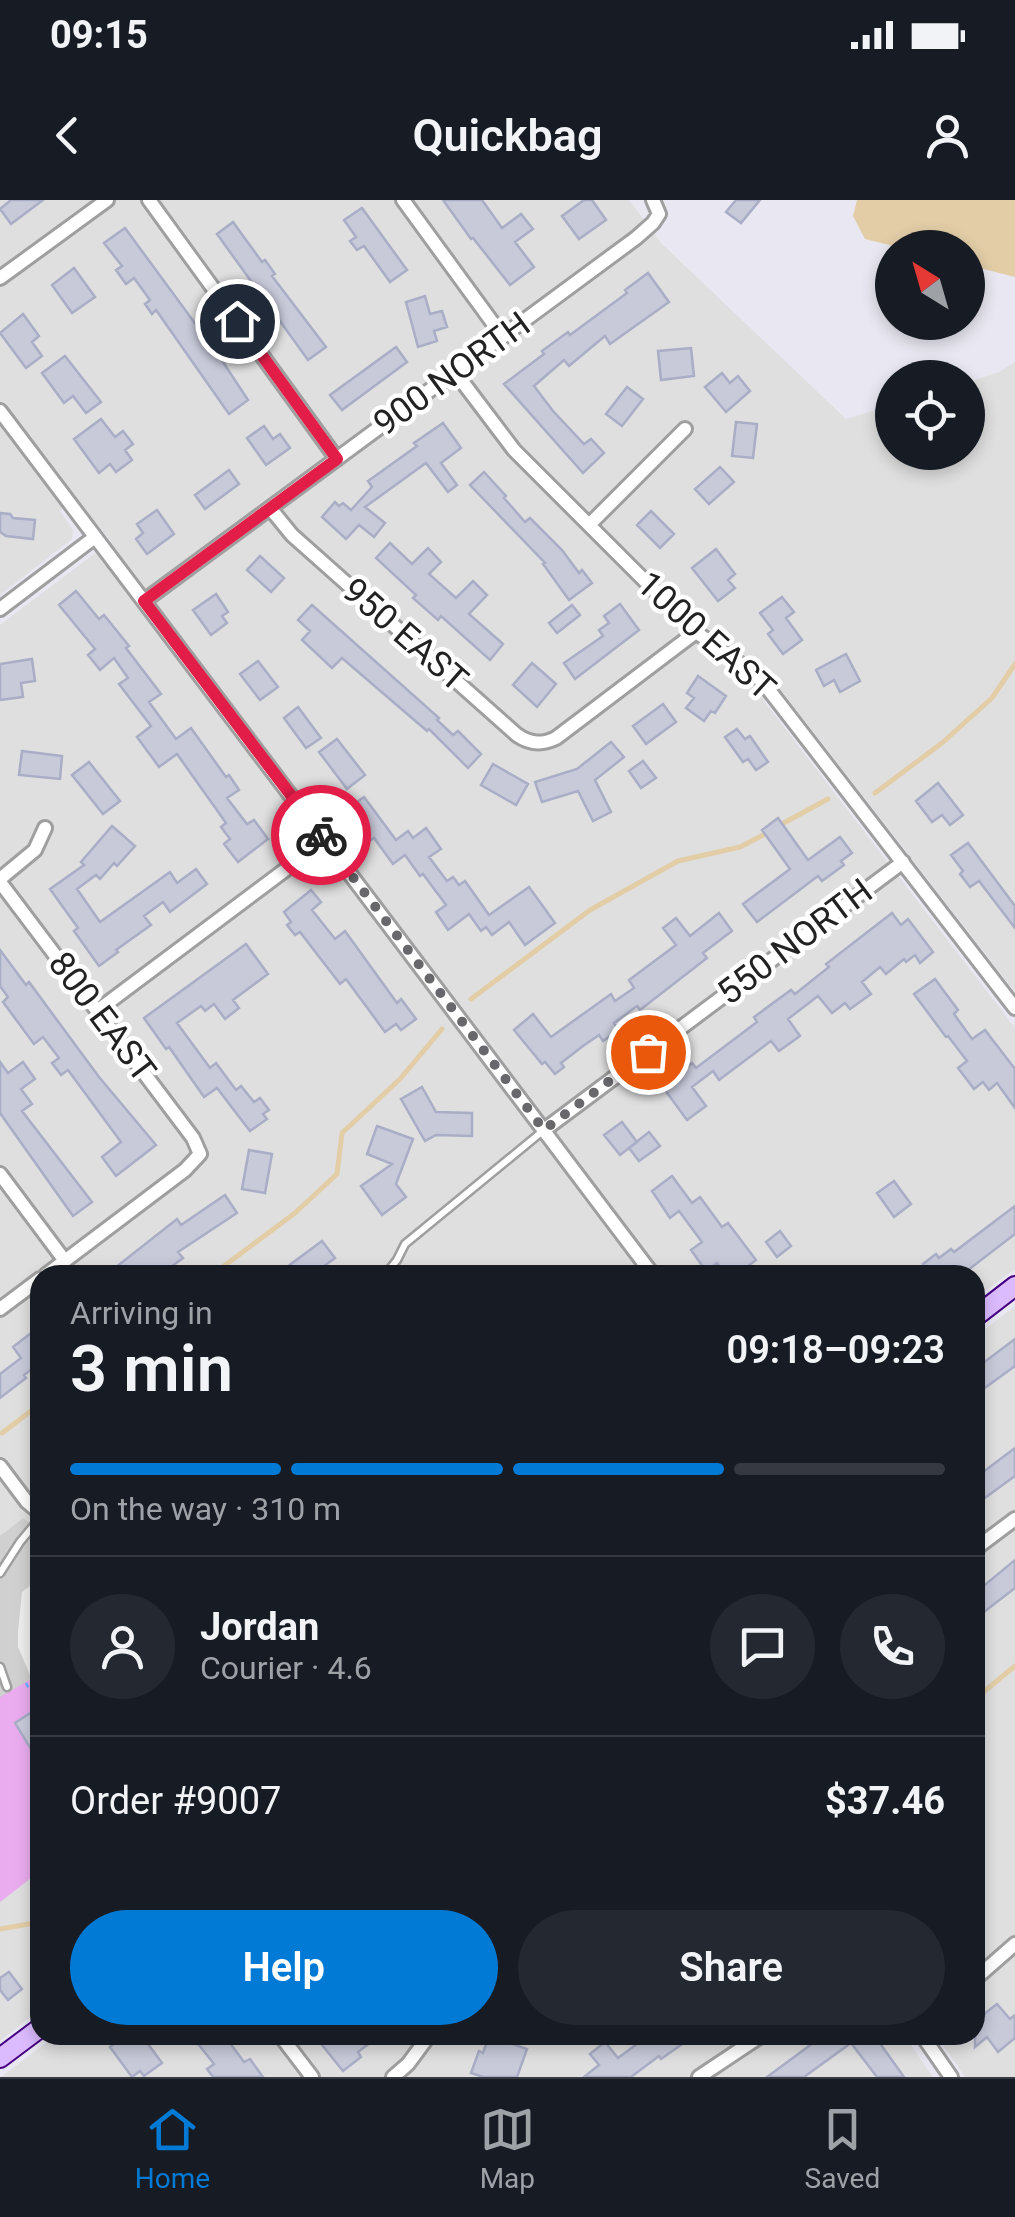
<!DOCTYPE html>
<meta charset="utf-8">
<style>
:root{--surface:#171b24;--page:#242831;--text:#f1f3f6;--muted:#9ea1a6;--line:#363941;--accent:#007ad4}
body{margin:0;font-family:Roboto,sans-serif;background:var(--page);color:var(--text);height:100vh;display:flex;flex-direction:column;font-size:38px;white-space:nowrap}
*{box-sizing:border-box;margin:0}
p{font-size:32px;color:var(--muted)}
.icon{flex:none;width:55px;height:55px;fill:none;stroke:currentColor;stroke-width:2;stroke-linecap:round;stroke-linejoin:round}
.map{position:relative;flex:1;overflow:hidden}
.panel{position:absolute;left:30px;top:1065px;width:955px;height:780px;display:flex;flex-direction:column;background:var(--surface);border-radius:30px;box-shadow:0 5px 15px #0003}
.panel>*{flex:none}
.needle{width:65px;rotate:323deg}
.tools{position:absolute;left:875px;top:30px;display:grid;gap:20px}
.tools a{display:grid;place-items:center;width:110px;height:110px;border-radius:50%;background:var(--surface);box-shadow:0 5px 15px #0003;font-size:50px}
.pin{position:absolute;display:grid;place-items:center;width:85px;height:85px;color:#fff;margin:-42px;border:5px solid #fff;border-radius:50%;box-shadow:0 2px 10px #0007}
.courier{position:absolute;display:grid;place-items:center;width:100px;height:100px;margin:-50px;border:8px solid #e11d48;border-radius:50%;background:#fff;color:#222;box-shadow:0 2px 12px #0007}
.head em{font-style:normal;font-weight:600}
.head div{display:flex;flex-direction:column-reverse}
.head{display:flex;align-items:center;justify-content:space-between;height:170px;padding:0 40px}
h1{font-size:65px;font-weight:600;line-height:75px}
.bar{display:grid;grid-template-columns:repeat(4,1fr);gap:15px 10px;align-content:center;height:120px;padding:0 40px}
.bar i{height:12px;border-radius:8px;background:var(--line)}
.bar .on{background:var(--accent)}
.bar p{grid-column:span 4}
.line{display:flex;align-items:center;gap:25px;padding:0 40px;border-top:2px solid var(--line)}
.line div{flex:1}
.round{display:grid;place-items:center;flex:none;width:105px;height:105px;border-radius:52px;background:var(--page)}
.action{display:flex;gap:20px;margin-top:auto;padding:20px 40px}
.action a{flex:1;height:115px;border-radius:60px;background:var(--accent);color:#fff;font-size:40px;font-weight:600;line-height:115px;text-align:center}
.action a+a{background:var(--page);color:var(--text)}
.status{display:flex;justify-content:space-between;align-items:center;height:70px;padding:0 50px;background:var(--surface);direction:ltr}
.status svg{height:28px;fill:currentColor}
header{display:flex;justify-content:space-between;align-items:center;height:130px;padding:0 40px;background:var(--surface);font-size:45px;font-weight:600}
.tab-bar{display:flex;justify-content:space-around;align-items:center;height:140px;border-top:2px solid var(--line);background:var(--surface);font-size:28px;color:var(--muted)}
.tab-bar a{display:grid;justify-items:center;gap:5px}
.tab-bar .on{color:var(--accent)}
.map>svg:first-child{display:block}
</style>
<div class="status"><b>09:15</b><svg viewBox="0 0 49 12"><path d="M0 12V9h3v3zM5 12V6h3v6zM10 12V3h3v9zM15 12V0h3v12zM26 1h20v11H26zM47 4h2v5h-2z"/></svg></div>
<header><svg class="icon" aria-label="back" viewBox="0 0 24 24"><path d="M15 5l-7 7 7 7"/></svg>Quickbag<svg class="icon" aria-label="person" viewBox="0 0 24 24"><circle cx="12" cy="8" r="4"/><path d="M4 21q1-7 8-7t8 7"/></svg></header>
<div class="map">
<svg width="1015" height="1877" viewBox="0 0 1015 1877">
<rect width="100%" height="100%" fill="#e9e8f2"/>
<path fill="#dfdfe0" d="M0 0H629L662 44 846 219 892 205V252H968V182L999 172 1015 162V792L780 489 764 501 1015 828V1069L975 1099V1075H40V1329L23 1318 0 1336V425L111 341 76 298 60 311 73 330 72 339 0 395Z
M1015 1106V1877H965L936 1835H975V1137Z
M40 1671V1810L0 1841V1702Z
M56 1835H904L933 1877H1Z"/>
<path fill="#d0d0d0" d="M23 1318 40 1329V1671L0 1702V1336Z"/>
<path fill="#eaacef" d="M40 1474V1671L0 1702V1497Z"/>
<path fill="#eee" d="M40 1378V1470L31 1477 18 1447V1432L22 1392Z"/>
<path fill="#e2cda7" d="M857 0H1015V77L968 65V48L897 47 865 39 853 16Z"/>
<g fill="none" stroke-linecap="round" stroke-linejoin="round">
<path stroke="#e2cda7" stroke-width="5" d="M875 593 942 543 992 498 1015 464
M778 626 828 599
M471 799 590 710 678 661 740 647 769 632
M212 1075 295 1013 337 974 342 933 400 879 442 829
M2 1233 40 1204
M975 1499 1015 1466
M0 1729 40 1722"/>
</g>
<path fill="#c8cada" stroke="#a9adc5" stroke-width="2.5" d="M11 0H43L11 24 0 9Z
M443 0H482L502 28 521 14 533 29 515 42 534 67 510 85 473 38 471 39Z
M584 0H592L606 20 579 39 562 16Z
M736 0H760L741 23 726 12Z
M362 8 407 70 390 82 364 46 357 50 350 41 356 37 344 20Z
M233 22 262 62 265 60 275 74 272 76 326 147 308 160 217 34Z
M125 28 219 156 248 200 229 214 156 110 152 114 145 104 150 100 134 78 126 84 116 70 122 66 104 43Z
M74 68 95 97 72 113 52 85Z
M648 73 669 102 610 144 605 136 569 166 564 160 534 186 553 211 584 244 591 239 604 253 583 273 504 184 544 154 542 151 568 132 570 135 627 93 625 90Z
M425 96 430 114 442 111 447 127 434 131 437 141 418 147 406 102Z
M23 114 39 136 32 142 42 156 26 168 0 133Z
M396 147 407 162 342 210 330 195Z
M691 148 694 176 661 180 658 151Z
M65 156 101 202 86 213 73 196 64 203 42 173Z
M722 173 730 183 738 176 750 191 726 212 705 187Z
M627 187 643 199 622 226 606 214Z
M101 219 115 237 123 231 133 244 125 250 132 260 116 272 110 264 99 273 74 239Z
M736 222 757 224 753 258 732 256Z
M443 223 461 248 441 263 457 285 448 292 426 263 365 307 385 323 374 337 359 325 346 339 322 317 335 302 339 306 343 303 351 310 372 287 368 281 417 246 414 243Z
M264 226 273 239 280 234 290 248 266 265 247 238Z
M720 267 734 282 709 304 695 289Z
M229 270 239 284 205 309 195 295Z
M484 272 506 296 504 298 525 322 530 318 562 350 579 373 582 370 592 383 569 400 543 364 545 363 470 285Z
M157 310 174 334 147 354 136 339 143 333 137 324Z
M651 311 674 334 660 348 637 325Z
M0 313 10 314 13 318 35 320 33 339 6 336 0 332Z
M390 343 412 364 428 348 441 362 429 374 456 398 473 381 487 395 469 414 503 444 490 460 441 416 438 420 413 398 416 395 376 358Z
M716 349 735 374 728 380 735 388 718 401 692 368Z
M260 356 284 378 271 392 247 370Z
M76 391 99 419 104 415 129 446 126 448 161 494 149 502 176 539 191 528 226 577 229 575 239 590 227 598 247 624 254 620 268 639 238 662 224 644 230 639 221 627 226 623 177 554 159 567 137 537 151 526 119 484 128 478 114 458 100 470 88 455 95 449 59 405Z
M216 394 228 412 222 416 227 423 211 435 193 410Z
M782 397 794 412 786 418 802 440 783 454 768 434 773 430 760 413Z
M620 404 639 430 575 479 564 463 603 436 599 430 609 423 604 416Z
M312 405 439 518 437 520 453 535 458 531 481 554 468 568 429 529 427 531 342 458 332 468 302 440 310 431 298 420Z
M572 405 580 415 557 433 549 423Z
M846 454 860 481 840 492 834 480 824 486 816 470Z
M32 459 35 481 21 483 23 497 0 500V464Z
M258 461 278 487 260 500 240 474Z
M532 463 556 484 537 507 513 485Z
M698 476 726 496 715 513 711 511 704 521 686 508 694 498 687 493Z
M663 504 676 522 646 544 633 526Z
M298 507 321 538 306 548 284 518Z
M737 529 745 539 750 536 768 562 756 570 748 559 743 562 725 537Z
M337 539 365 575 347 589 319 552Z
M611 542 624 557 595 580 611 612 593 621 578 591 542 602 535 582 577 569Z
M22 551 62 556 60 579 19 575Z
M643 561 656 578 641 588 629 571Z
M89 562 120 601 103 614 72 575Z
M493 564 528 584 516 605 481 585Z
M938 583 963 615 950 625 942 615 932 622 916 601Z
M364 597 396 640 408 631 413 638 426 628 441 649 429 657 447 681 453 677 459 685 465 681 489 715 529 687 555 723 525 745 509 722 492 735 486 727 481 731 469 714 448 730 436 712 446 705 423 674 420 676 405 655 393 664 374 638 369 641 346 610Z
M778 618 808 660 840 637 852 653 841 661 844 665 822 681 818 676 757 722 743 704 790 669 762 630Z
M112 626 135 646 117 666 114 663 100 679 96 675 77 689 100 722 170 672 177 683 196 669 207 684 170 712 163 702 144 716 151 725 116 750 118 752 99 766 74 731 78 728 50 689 84 665 81 662Z
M968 643 1015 706V728L979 681 970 687 960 674 963 671 951 655Z
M311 690 321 702 312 710 335 739 345 731 397 803 401 799 416 819 401 830 396 824 385 832 346 779 340 784 300 732 295 735 287 725 291 722 284 712Z
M719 713 732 731 703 753 707 758 640 810 637 806 614 823 619 830 603 841 599 835 583 846 561 863 564 867 555 874 545 862 542 864 514 830 533 814 551 837 611 794 615 801 634 788 629 780 676 745 663 728 676 718 690 736Z
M892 713 901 725 908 719 933 752 920 763 915 755 906 762 904 759 886 774 880 767 862 782 871 794 850 809 845 803 832 813 818 796 788 819 800 836 779 851 771 841 719 880 713 871 692 887 706 906 687 920 662 886 692 863 696 868 757 822 754 817 791 790 795 794 829 767 826 764Z
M246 744 268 774 233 800 239 808 225 819 214 804 205 811 201 806 177 823 210 868 216 863 236 890 241 886 254 902 260 898 269 910 263 914 267 919 250 931 217 888 204 897 169 847 166 849 144 818Z
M0 750 26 785 29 782 99 877 156 945 116 976 102 957 121 942 68 870 61 875 52 863 59 858 43 837 34 844 3 802 8 797 0 786Z
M935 779 958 810 954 814 972 839 985 830 1015 869V908L997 883 989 890 983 882 974 889 958 868 967 861 948 836 946 837 914 794Z
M0 862 8 873 23 862 35 879 21 889 32 904 22 911 92 1002 73 1016 0 913Z
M422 887 436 912 472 913V936L436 935 425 941 401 899Z
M622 922 637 942 620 955 604 935Z
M377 926 413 939 396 984 406 997 382 1015 361 986 392 964 367 954Z
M649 932 660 946 639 961 629 948Z
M249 950 272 954 265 993 242 989Z
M672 976 692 1003 700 997 722 1027 728 1023 756 1060 736 1075H726L717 1063 706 1071 691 1050 702 1042 679 1011 670 1018 652 991Z
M894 981 911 1004 894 1017 877 993Z
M225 995 237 1013 178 1052 183 1058 160 1075H106L177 1019 181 1025Z
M1015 1006V1034L968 1070 971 1075H931L923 1064 936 1054 939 1058 951 1049 954 1052Z
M780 1031 791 1046 777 1057 766 1042Z
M322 1041 335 1058 312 1075H276Z
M40 1126V1163L24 1175 26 1178 0 1198V1174L21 1158 13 1147Z
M1015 1139V1166L975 1195V1169Z
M1015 1248V1276L975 1305V1278Z
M1015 1360V1388L975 1419V1393Z
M32 1512 40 1525V1564L15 1523Z
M9 1772 22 1789 8 1800 0 1790V1778Z
M997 1804 1010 1819 1015 1815V1838L998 1852 987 1837 975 1847V1821Z
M126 1835H161L148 1844 162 1863 144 1876 140 1871 132 1877 110 1847Z
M191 1835H224L244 1862 250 1859 263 1877H213L207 1869 214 1864Z
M314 1835H380L358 1852 361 1857 343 1871Z
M649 1835H695L661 1859 659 1856 631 1877H584L599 1865 590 1854 605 1842 618 1858Z
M824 1835H874L904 1877H877L851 1843 804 1877H767Z
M489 1836 527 1849 517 1877H483L471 1873 479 1851 483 1853Z"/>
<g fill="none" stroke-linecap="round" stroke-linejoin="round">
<g stroke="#9f9f9f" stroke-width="11">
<path id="lane" d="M385 1075 397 1060 405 1044 544 930
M0 1373 20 1342 40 1318
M0 1467 7 1487"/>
</g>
<g stroke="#9f9f9f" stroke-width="18">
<path id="street" d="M149 0 337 259
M403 0 503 137
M0 78 107 0
M455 172 514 250 696 432 757 476 769 490 1015 808
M0 211 653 1075
M270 308 292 335 517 535C530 544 542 545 556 538L696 432
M589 325 685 229
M144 401 636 38 653 23 659 14 653 0
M0 409 95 337
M0 679 35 650 45 628
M0 682 193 938 200 954 185 970 46 1075
M97 811 325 640
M544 930 903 662
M0 974 65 1061
M0 1109 40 1079
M0 1266 27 1302 40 1313
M975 1349 1015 1319
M975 1779 1015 1744
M280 1835 312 1877
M922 1835 951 1877
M393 1877 408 1864 425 1841
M699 1877 762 1835"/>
</g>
<g stroke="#450082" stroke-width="22">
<path id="secondary" d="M975 1117 1015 1086
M0 1858 40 1828"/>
</g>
<path stroke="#6db2ff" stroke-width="2.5" stroke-dasharray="5 5" stroke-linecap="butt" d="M26 1483 40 1509"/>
<use href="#lane" stroke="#fff" stroke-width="6"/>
<use href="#street" stroke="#fff" stroke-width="12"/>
<use href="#secondary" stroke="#dbbbfe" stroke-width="18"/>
</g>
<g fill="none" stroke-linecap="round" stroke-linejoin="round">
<path stroke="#68676b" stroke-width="10" stroke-dasharray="0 18" d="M321 635 544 930 648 852"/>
<path stroke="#e11d48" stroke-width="12" d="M237 121 337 259 144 401 321 635"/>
</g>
<g text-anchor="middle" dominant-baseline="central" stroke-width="9" stroke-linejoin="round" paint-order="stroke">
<g font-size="35" fill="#222" stroke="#fff">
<text transform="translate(452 174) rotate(-36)">900 NORTH</text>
<text transform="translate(405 435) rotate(41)">950 EAST</text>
<text transform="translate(706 436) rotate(42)">1000 EAST</text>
<text transform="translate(795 742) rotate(-37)">550 NORTH</text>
<text transform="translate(102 817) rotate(53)">800 EAST</text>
</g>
</g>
</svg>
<div class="tools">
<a><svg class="needle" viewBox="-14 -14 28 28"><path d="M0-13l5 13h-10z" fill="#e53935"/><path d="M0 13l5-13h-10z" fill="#9ea1a6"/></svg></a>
<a><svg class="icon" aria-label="locate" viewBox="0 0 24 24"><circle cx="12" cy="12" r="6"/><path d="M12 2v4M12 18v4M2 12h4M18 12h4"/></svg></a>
</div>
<div class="pin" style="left:648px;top:852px;background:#ea580c"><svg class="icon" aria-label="bag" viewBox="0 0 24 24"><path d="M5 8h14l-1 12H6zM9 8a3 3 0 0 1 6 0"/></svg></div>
<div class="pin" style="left:237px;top:121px;background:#1f2937"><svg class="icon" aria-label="home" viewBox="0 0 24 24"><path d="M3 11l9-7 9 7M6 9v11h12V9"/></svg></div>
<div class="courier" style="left:321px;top:635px"><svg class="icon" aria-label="bike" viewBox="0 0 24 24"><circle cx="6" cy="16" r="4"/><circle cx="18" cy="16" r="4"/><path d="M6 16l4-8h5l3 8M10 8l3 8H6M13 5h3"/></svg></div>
<section class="panel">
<div class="head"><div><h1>3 min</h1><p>Arriving in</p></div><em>09:18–09:23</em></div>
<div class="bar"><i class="on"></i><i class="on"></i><i class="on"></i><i></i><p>On the way · 310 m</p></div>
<div class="line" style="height:180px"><a class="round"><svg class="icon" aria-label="person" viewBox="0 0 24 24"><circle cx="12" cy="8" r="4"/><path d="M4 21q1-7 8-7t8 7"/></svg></a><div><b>Jordan</b><p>Courier · 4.6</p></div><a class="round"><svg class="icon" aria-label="chat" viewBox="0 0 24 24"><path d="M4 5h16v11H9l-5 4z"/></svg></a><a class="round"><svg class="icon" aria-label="phone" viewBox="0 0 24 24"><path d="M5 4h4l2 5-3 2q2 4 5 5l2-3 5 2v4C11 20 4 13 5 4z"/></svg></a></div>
<div class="line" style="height:130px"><div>Order #9007</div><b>$37.46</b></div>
<div class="action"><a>Help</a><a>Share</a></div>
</section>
</div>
<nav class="tab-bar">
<a class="on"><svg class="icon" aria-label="home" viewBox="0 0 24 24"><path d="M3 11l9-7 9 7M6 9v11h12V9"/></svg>Home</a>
<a><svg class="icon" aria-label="map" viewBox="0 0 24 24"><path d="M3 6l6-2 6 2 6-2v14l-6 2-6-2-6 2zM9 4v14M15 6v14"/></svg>Map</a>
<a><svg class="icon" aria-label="saved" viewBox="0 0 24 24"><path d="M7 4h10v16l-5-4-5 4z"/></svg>Saved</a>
</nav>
